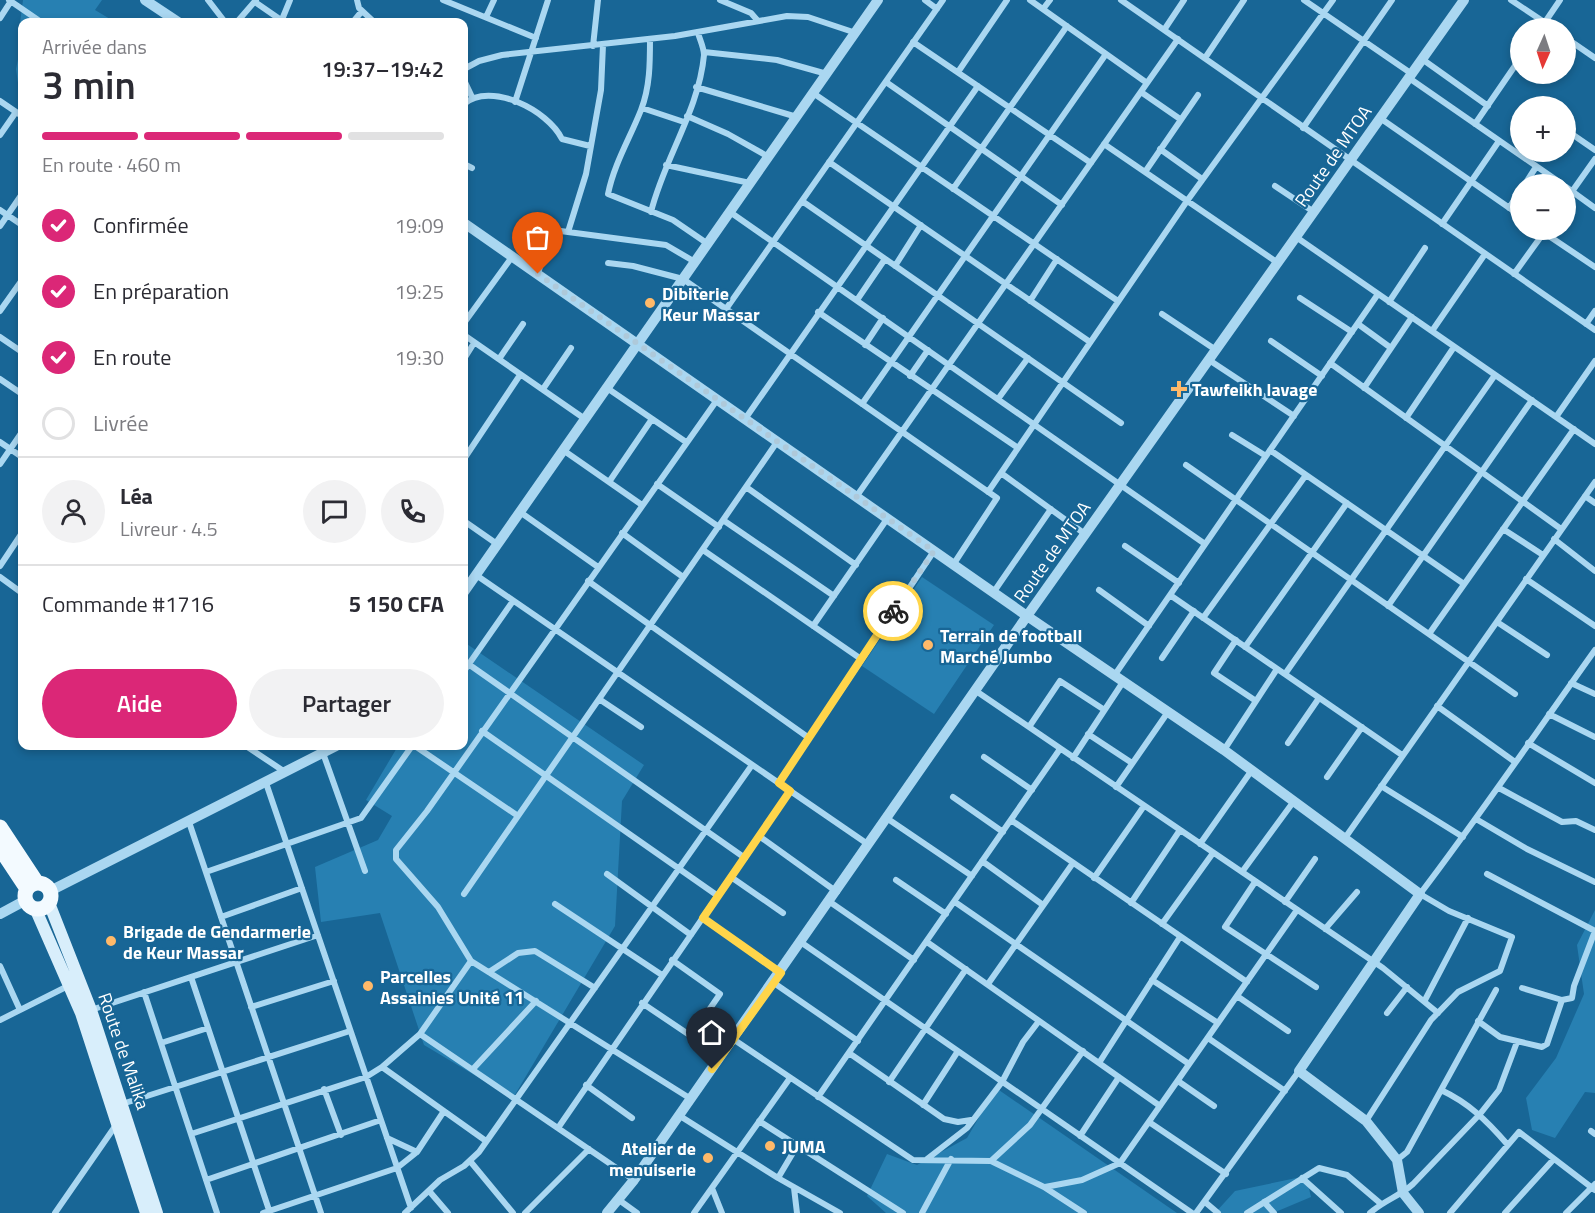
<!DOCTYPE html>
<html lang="fr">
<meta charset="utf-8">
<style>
:root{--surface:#fff;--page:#f2f2f3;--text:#2b2b33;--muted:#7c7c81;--line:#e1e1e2;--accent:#db2777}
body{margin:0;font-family:"Titillium Web",sans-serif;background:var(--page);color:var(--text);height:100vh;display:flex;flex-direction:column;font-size:22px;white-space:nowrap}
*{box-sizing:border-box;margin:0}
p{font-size:20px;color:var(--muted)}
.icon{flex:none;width:33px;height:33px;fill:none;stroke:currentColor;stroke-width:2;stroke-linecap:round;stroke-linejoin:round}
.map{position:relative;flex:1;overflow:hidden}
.details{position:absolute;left:18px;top:18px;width:450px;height:732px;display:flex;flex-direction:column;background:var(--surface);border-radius:12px;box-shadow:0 3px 9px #0003}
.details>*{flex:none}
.needle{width:39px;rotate:183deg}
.fabs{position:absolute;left:1510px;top:18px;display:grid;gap:12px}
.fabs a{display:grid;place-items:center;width:66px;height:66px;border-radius:50%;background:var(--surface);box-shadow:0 3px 9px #0003;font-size:30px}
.pin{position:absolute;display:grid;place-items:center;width:51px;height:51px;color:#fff;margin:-62px -26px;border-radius:50% 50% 50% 0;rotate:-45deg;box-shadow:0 0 6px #0007}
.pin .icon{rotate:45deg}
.courier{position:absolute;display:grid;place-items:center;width:60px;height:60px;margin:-30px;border:4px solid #ffd54a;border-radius:50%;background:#fff;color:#222;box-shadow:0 2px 8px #0007}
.head em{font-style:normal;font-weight:600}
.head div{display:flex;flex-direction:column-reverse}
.head{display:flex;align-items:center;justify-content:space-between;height:102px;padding:0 24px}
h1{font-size:39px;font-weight:600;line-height:45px}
.bar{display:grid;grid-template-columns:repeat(4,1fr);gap:9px 6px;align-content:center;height:72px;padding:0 24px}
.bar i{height:8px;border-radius:4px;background:var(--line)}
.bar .active{background:var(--accent)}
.bar p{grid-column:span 4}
.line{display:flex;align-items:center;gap:15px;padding:0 24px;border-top:2px solid var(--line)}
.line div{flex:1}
.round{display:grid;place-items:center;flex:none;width:63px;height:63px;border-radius:32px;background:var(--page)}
ol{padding:0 24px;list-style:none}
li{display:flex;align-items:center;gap:18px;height:66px}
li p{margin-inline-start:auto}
li .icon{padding:6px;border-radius:50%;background:var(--accent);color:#fff;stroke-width:4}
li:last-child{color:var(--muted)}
li i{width:33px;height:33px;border:3px solid var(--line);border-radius:50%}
.button{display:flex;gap:12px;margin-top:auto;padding:12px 24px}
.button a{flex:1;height:69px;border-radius:36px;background:var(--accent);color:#fff;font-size:24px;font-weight:600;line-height:69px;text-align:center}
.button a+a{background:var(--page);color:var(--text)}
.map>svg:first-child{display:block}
</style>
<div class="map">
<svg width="1595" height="1213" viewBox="0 0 1595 1213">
<rect width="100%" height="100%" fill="#186696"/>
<path fill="#2780b2" d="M23 0H102L95 10 115 22H22V90L18 83 16 69 21 45 19 31Z
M922 577 994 625 934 714 862 666Z
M464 642 644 765 622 801 615 926 513 1098 424 1045 380 913 321 922 315 867 378 840 392 816 366 800 398 746H464Z
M1595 910V1093L1585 1092 1555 1138 1532 1130 1526 1098 1556 1058 1584 994 1577 945Z
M996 1088 1177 1213H886L867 1196 887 1154 917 1165 967 1138Z
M1306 1176 1311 1197 1273 1213H1215L1235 1191Z"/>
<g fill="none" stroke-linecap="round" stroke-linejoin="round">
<path stroke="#aad7f1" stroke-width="6" d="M9 0 41 22
M208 0 225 22
M357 0 359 8 374 22
M443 0 536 38
M720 0 751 13 758 21
M925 0 937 9
M1030 0 1147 83
M1121 0 1595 330
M1304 0 1412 74
M1511 0 1553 28
M255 2 281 20
M1043 9 1050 0
M486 17 494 0
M0 18 11 1
M237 22 256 0
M281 22 290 0
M353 22 362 11
M1541 28 1560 0
M1164 30 1184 0
M1566 38 1595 58
M650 39C650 63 650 87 641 110 630 138 614 164 608 194L673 220 708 244
M913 42 1091 163
M593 46 598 0
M704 52 777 60 827 74
M1205 58 1244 0
M1422 59 1488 106
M464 69 479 61 502 55 675 36 787 16 808 17 856 33
M958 72 1007 0
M1409 78 1562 184
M464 80 472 97
M886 82 1062 205
M696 87 797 117
M1141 92 1180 119
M813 93 1118 301
M0 101 22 116
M515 102 548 0
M464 104C490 81 548 110 562 139L590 146
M642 108 684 122
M687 116 728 134 769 157
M1380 118 1521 216
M1475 124 1521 57
M1303 128 1392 0
M1566 130 1595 150
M0 135 16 112
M1104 144 1278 263
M1160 149 1202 179
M829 162 1090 342
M464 164 472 168
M666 165 750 183
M1145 172 1198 95
M1525 184 1536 167
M1275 186 1314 212
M1566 187 1595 208
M953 189 1067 26
M1566 200 1595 159
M802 201 1121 423
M1509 208 1521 190
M0 210 22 225
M651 212C664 159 699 110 704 55 704 48 700 40 698 33
M730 212 1205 544
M1442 224 1499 141
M0 226 22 194
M1540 230 1595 267
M568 232 666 245 695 262
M1296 237 1595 444
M608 263 633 266 683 279 997 498 953 565
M895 266 921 225
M538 274 549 233 553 230 568 232 586 174 601 90 603 45
M1514 274 1545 231
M1300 298 1352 332
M857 300 885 259
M1030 301 1057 259
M1389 302 1425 248
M726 309 943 0
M0 311 22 280
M818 312 1018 448
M1162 314 1216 350
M464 323 512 257
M1358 324 1391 348
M1586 324 1595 311
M1432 331 1485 254
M464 335 585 419
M0 337 22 352
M1271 341 1322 376
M865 345 883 318
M464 359 474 343
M499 359 523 324
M1209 360 1294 416
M1330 363 1561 529
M910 376 928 350
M0 379 22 394
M607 388 686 442
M1364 388 1412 317
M543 389 571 348
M998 399 1028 358
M862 404 1106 54
M1556 417 1595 361
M1406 418 1454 347
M745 419 978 86
M1232 435 1266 456
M0 442 22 457
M563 450 642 505
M1270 450 1464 584
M464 459 520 375
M0 464 22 432
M1186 465 1515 694
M1001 473 1085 534
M609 482 652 419
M657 484 719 527
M746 487 856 565
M988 492 1187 201 1333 0
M1585 496 1595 503
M856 497 1178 39
M520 512 598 567
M723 520 834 596
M464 521 497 544
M1503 529 1543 555
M622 533 683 577
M1554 539 1595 571
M1125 546 1179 583
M703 550 861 659
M0 566 22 533
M476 575 869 845
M0 577 22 593
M1526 579 1595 626
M588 581 809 738
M1099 590 1149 626
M993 593 1051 509
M1170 595 1402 755
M1388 606 1532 400
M1203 618 1306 475
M1497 622 1547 655
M813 626 887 519
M1429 634 1574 429
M1236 640 1214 673 1256 701
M1245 647 1347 503
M1162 658 1194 611
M464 661 745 858
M464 671 513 601
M1285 674 1495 375
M1114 676 1378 294
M1571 683 1595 694
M976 691 1383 968 1438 1013
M599 699 641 727
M1437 706 1515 762
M1549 714 1595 737
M1029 727 1060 681 1103 709
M482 731 718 896
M1088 734 1132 763
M1288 743 1319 698
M1528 743 1595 783
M246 746 285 772
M415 746 518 816
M1224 750 1277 669
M323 753 365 871
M984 757 1032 790
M1073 758 1123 682
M1327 777 1362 727
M266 783 411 1208
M779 783 934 551
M1381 786 1463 837
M1116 787 1168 712
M1499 788 1562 822 1576 821 1595 830
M953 797 1003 832
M888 819 972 876
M1476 819 1527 849 1595 882
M1011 820 1247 982
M189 822 321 1213
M759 836 837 892
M1345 838 1595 482
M1200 844 1252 770
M982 861 1043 905
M206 872 361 818 412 746
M1242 872 1294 801
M607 874 691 935
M1487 874 1595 931
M731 877 783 913
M1094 878 1144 806
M896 880 946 914
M1255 882 1225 927 1316 987
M464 894 777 442
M830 902 914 960
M955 902 1189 1064
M1285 902 1315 859
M1131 903 1180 830
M555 904 662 975
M221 917 302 888
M703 918 780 973
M1162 924 1213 853
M1325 929 1357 892
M927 942 1160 1106
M802 943 1192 1213
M471 961 438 907 396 859V850L427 811 717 400
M0 966 20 1010
M489 972 518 953 535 951 595 988
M191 977 270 1213
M1152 980 1218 1023
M774 983 858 1041
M988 984 1073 863
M144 992 217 1213
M1237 996 1288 1031
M1425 1000 1468 918
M1562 1000 1572 998 1574 986 1595 931
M642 1003 691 1036 720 994 672 960
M251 1007 334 981
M91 1010 318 935
M1387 1013 1407 987
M0 1020 70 985
M1478 1021 1500 1037 1542 1047 1547 1044 1562 1000 1522 988
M420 1034 634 1180
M1208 1038 1285 1091
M733 1039 913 1160 991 1161 1044 1187 1084 1213
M161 1043 208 1028
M849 1053 944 1119 958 1122 971 1120
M1099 1063 1180 937
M382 1067 420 1034 471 961 691 1099
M473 1069 536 1001
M1178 1081 1214 1106
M889 1082 966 969
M586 1085 632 1118
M324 1089 341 1135
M1441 1090C1469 1103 1487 1121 1507 1144
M818 1097 1060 749
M122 1104 350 1031
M923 1105 958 1051
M680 1116 778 1178 840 1213
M759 1121 903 1213
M1366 1121 1431 1020 1458 992 1500 971 1512 937 1449 911 1420 894C1481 814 1537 731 1595 650
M1149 1122 1226 1174
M558 1128 790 791
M1591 1131 1595 1134
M191 1134 366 1077 382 1067 486 1141
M1080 1136 1119 1077
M387 1138 417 1152
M927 1159 967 1128 1002 1082 1023 1042 1039 1021
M1397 1160 1407 1152 1496 990
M470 1161 513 1213
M991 1161 1030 1125 1083 1051
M778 1178 797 1146
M1302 1178 1341 1213
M206 1180 381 1120
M1045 1187 1082 1180 1120 1163 1297 910
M712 1188 722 1213
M794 1188 797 1213
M430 1192 448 1213
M619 1200 637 1213
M1205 1202 1218 1213
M1264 1202 1274 1213
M55 1213 116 1125
M263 1213 397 1168 417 1152 444 1111
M405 1213 440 1180 464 1166 479 1152 752 765
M525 1213 589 1149
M694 1213 790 1078
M922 1213 951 1159
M1196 1213 1299 1071
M1247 1213 1319 1168 1347 1175 1380 1203
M1370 1213C1383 1201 1400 1196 1413 1184L1480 1114 1499 1090 1517 1042
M1450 1213 1519 1132 1595 1190
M1505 1213 1553 1160
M1566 1213 1595 1184"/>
<path stroke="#aad7f1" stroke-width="10" d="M145 0 178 22
M464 223 1027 616 1224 750 1420 894 1299 1071 1366 1121 1397 1160 1403 1193 1419 1213
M464 592 878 0
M50 891 336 746
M0 914 26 900
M607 1213 634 1180 1027 616 1464 0"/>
<path stroke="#d8eefb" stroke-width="12" d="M49 903 91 1010 157 1213
M35 908 81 1013 146 1213"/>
<path stroke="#f3faff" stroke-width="15" d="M0 827 37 883
M0 848 27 889
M25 896a13 13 0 1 1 26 0a13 13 0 1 1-26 0Z"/>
</g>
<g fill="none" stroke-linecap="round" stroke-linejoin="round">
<path stroke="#aec9da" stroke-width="6" stroke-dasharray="0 10.8" d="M538 274 934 551 893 611"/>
<path stroke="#ffd54a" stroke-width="8" d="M712 1069 781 973 703 918 790 791 779 783 893 611"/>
</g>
<g fill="#ffb969" stroke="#186696" stroke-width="2">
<circle cx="650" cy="303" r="6"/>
<path d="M1176 380h6v6h6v6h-6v6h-6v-6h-6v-6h6z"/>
<circle cx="928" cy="645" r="6"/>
<circle cx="111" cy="941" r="6"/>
<circle cx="368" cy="986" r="6"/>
<circle cx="770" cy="1146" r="6"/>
<circle cx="708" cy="1158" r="6"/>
</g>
<g text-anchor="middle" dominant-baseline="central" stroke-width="4.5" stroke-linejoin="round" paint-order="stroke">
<g font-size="18" fill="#fff" stroke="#186696">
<text transform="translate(1333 156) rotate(-55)">Route de MTOA</text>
<text transform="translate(1052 552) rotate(-55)">Route de MTOA</text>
<text transform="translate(124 1051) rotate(71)">Route de Malika</text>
</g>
<g font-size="18" font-weight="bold" fill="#fff" stroke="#186696" text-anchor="start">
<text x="662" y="293">Dibiterie<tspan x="662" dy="21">Keur Massar</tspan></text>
<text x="1192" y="389">Tawfeikh lavage</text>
<text x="940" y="635">Terrain de football<tspan x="940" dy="21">Marché Jumbo</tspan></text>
<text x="123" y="931">Brigade de Gendarmerie<tspan x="123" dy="21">de Keur Massar</tspan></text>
<text x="380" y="976">Parcelles<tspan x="380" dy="21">Assainies Unité 11</tspan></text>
<text x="782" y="1146">JUMA</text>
<text x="696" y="1148" text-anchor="end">Atelier de<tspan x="696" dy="21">menuiserie</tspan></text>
</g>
</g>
</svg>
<div class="fabs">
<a><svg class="needle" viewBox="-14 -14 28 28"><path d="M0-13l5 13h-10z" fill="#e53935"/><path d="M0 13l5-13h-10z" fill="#7c7c81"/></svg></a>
<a>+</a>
<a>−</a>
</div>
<div class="pin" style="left:538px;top:274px;background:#ea580c"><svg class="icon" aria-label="bag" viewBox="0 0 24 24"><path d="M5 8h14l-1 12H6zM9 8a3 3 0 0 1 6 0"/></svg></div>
<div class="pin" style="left:712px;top:1069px;background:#1f2937"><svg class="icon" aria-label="home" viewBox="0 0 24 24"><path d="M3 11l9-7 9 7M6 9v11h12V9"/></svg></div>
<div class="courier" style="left:893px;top:611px"><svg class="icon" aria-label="bike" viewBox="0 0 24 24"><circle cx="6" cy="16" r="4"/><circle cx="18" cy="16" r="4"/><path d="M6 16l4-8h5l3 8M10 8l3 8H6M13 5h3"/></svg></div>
<section class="details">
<div class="head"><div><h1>3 min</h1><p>Arrivée dans</p></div><em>19:37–19:42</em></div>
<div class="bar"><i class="active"></i><i class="active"></i><i class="active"></i><i></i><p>En route · 460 m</p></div>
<ol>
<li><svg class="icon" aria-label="check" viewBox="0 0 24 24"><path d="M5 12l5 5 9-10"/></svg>Confirmée<p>19:09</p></li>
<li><svg class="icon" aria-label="check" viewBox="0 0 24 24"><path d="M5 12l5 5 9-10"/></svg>En préparation<p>19:25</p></li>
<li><svg class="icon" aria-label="check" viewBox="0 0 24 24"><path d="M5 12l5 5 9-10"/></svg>En route<p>19:30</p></li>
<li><i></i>Livrée</li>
</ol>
<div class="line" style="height:108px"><a class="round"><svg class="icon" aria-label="person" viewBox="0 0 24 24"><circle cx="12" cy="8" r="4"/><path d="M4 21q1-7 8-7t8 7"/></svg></a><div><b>Léa</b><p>Livreur · 4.5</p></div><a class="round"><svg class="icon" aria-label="chat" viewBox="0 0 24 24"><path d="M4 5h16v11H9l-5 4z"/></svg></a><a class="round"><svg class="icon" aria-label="phone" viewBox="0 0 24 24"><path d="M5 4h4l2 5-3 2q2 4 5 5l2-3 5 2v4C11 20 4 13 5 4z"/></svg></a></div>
<div class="line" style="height:78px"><div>Commande #1716</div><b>5 150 CFA</b></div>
<div class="button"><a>Aide</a><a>Partager</a></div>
</section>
</div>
